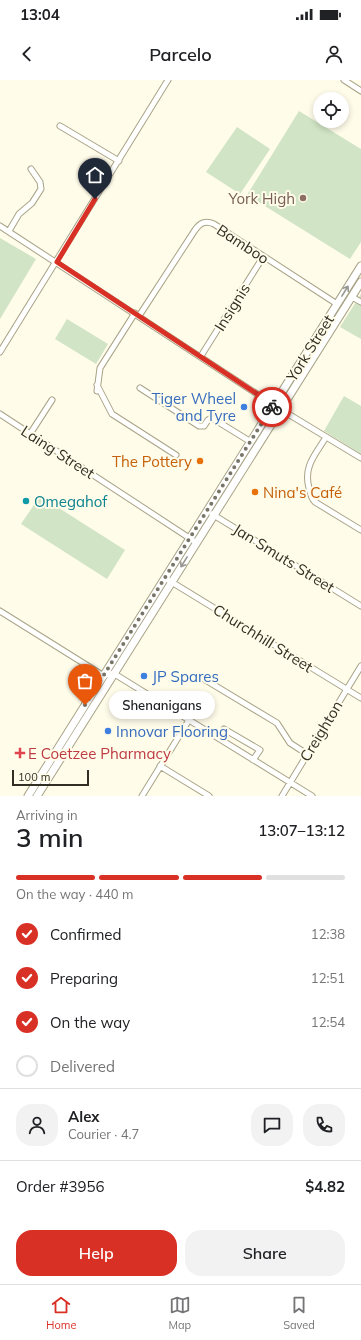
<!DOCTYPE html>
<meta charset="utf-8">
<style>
:root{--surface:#fff;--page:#f2f2f2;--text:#202124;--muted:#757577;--line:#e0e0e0;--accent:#d93025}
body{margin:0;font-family:Mulish,sans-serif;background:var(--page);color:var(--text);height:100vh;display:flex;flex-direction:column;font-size:15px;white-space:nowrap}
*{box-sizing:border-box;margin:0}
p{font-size:13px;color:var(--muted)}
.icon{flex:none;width:22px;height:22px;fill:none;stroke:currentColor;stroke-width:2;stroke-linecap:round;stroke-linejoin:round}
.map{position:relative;height:716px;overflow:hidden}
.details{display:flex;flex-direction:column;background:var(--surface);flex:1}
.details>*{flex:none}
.buttons{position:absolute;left:313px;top:12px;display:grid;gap:8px}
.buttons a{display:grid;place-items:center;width:36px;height:36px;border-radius:50%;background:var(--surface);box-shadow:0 2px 6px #0003;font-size:20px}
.scale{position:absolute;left:12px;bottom:10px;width:77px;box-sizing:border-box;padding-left:4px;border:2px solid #312e23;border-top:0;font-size:11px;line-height:14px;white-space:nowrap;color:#312e23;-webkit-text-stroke:3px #fffcea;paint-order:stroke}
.pin{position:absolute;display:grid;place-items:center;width:34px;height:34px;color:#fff;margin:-41px -17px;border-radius:50% 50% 50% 0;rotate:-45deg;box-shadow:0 0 4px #0007}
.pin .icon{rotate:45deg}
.courier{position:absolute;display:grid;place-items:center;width:40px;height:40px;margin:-20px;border:3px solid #d93025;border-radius:50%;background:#fff;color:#222;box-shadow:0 1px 5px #0007}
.bubble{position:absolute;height:28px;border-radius:14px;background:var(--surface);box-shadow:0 2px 6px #0003;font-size:13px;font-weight:600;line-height:28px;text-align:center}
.headline em{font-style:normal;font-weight:600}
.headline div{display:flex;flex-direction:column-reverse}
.headline{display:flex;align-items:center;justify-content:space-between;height:68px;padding:0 16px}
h1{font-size:26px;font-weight:600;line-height:30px}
.bar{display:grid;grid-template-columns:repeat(4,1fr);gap:6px 4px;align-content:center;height:48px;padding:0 16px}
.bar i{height:5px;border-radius:3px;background:var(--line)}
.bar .selected{background:var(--accent)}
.bar p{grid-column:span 4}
.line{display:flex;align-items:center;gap:10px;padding:0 16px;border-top:1px solid var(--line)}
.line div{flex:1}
.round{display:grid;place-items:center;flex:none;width:42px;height:42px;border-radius:16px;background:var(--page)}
ol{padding:0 16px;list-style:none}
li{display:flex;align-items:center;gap:12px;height:44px}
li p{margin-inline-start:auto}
li .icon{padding:4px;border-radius:50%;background:var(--accent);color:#fff;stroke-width:4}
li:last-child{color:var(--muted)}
li i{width:22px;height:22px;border:2px solid var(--line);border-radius:50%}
.button{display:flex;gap:8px;margin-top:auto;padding:8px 16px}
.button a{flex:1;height:46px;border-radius:16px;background:var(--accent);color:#fff;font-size:16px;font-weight:600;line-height:46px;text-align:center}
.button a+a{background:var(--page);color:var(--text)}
.status{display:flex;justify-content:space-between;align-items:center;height:28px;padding:0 20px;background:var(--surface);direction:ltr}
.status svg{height:11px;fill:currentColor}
header{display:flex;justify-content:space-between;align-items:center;height:52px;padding:0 16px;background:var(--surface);font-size:18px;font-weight:600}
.tab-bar{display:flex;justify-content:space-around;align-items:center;height:56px;border-top:1px solid var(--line);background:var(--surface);font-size:11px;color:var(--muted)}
.tab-bar a{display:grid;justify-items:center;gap:2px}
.tab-bar .selected{color:var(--accent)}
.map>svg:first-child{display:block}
</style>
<div class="status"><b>13:04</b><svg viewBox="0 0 49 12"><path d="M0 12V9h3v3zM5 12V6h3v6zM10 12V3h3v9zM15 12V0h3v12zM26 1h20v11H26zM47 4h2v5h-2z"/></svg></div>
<header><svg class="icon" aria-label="back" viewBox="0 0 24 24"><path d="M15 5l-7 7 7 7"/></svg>Parcelo<svg class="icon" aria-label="person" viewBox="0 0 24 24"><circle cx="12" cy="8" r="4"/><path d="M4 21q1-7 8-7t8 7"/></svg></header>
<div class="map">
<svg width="361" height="716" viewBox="0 0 361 716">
<rect width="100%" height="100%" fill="#fffcea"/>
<path fill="#d1e4c5" d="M299 31 361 69V162L350 179 247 115Z
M237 47 270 69 240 114 206 92Z
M0 158 36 179 0 239Z
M361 214V259L340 247Z
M67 239 108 264 96 284 55 259Z
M344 316 361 326V374L324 351Z
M40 416 125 470 107 499 21 444Z"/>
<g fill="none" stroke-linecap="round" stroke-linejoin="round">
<g stroke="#a9a487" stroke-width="7">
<path id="minor" d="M344 0 361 11
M60 46 119 81
M0 146 280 329 361 378
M9 151 19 134 32 123 41 109 40 102 31 89
M352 217 361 222
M139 236 195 150C200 143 205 140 214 144L337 224
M0 272 168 0
M201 276 263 177
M97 305 112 334 176 375
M140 308 199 346H204L208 340 212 338 251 362
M97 311 100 288 135 233
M0 334 197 463
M30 354 52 320
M326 357C316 374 303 386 309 408 310 413 311 418 315 422L361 450
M212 434 361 526
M165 498 361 618
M0 531 104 596 113 593 312 716
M199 596 277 643 290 663 307 674
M218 658 224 649 260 670 253 680
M160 686 209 716
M142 716 189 640
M282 716 361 586"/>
</g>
<g stroke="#a9a487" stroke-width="9">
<path id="major" d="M28 716 361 186
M37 716 361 202"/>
</g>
<use href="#minor" stroke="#fff" stroke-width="5"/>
<use href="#major" stroke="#fff" stroke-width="7"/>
</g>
<defs><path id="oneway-shaft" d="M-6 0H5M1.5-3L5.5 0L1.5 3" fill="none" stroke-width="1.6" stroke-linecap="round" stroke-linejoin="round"/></defs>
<g stroke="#989691">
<use href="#oneway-shaft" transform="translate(345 211) rotate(-58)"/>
<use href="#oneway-shaft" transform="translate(184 482) rotate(122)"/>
</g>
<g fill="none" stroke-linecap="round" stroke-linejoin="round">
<path stroke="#797669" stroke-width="4" stroke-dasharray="0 7.2" d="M85 625 272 327"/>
<path stroke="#d93025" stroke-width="5" d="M95 119 57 182 274 325 272 327"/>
</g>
<circle fill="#8d6e63" stroke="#fffcea" stroke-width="1.5" cx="303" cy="118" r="4"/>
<g fill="#3f7fe0" stroke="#fffcea" stroke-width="1.5">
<circle cx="244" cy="327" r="4"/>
<circle cx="144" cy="596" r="4"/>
<circle cx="108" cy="651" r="4"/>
</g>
<g fill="#e8710a" stroke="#fffcea" stroke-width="1.5">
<circle cx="200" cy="381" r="4"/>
<circle cx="255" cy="412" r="4"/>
</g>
<circle fill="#0f9aa8" stroke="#fffcea" stroke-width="1.5" cx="26" cy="421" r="4"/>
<path fill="#e0444e" stroke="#fffcea" stroke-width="1.5" d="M18 667h4v4h4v4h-4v4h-4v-4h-4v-4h4z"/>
<g text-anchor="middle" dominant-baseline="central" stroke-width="4" stroke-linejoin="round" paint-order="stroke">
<g font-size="15" fill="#785e54" stroke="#fffcea" text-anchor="end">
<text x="295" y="118">York High</text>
</g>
<g font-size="15" fill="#312e23" stroke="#fffcea">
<text transform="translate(243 164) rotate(33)">Bamboo</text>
<text transform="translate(232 227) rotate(-58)">Insignis</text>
<text transform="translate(310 268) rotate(-58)">York Street</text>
<text transform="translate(58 372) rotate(33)">Laing Street</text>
<text transform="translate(284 478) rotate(32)">Jan Smuts Street</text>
<text transform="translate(263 558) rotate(32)">Churchhill Street</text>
<text transform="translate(321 651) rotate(-59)">Creighton</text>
</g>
<g font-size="15" fill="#366cbe" stroke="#fffcea" text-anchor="start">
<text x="236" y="318" text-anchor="end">Tiger Wheel<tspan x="236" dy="17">and Tyre</tspan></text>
<text x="152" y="596">JP Spares</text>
<text x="116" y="651">Innovar Flooring</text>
</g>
<g font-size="15" fill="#c56008" stroke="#fffcea" text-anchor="end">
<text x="192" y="381">The Pottery</text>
<text x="263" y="412" text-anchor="start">Nina's Café</text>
</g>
<g font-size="15" fill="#0d838f" stroke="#fffcea" text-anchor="start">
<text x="34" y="421">Omegahof</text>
</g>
<g font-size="15" fill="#be3a42" stroke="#fffcea" text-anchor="start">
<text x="28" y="673">E Coetzee Pharmacy</text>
</g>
</g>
</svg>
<div class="buttons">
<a><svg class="icon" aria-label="locate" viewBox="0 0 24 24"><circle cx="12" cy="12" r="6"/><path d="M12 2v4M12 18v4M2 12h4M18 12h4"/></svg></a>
</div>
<div class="scale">100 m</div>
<div class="pin" style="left:85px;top:625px;background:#ea580c"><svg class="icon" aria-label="bag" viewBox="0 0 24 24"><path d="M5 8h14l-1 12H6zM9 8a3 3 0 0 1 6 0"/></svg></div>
<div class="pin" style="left:95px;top:119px;background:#1f2937"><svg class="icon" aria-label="home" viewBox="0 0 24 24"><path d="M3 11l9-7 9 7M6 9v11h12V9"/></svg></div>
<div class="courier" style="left:272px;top:327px"><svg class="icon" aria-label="bike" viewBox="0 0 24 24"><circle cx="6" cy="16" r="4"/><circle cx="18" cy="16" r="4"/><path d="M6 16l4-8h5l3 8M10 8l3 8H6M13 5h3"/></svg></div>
<div class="bubble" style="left:109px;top:611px;width:106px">Shenanigans</div>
</div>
<section class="details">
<div class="headline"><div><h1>3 min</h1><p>Arriving in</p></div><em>13:07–13:12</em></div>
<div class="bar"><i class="selected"></i><i class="selected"></i><i class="selected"></i><i></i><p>On the way · 440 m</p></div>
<ol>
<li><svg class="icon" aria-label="check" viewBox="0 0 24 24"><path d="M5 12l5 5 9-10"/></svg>Confirmed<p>12:38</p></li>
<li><svg class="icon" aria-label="check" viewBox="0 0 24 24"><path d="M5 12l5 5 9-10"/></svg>Preparing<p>12:51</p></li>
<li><svg class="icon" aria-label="check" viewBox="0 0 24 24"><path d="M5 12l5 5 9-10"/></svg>On the way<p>12:54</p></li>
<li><i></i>Delivered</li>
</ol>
<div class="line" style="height:72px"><a class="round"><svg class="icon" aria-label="person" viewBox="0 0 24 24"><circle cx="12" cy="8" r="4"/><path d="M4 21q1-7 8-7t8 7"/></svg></a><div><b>Alex</b><p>Courier · 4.7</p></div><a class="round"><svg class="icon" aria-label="chat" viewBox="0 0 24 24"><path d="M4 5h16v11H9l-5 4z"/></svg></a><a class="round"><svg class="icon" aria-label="phone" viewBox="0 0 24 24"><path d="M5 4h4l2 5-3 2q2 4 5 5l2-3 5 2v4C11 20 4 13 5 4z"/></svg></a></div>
<div class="line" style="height:52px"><div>Order #3956</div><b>$4.82</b></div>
<div class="button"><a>Help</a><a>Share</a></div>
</section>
<nav class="tab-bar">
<a class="selected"><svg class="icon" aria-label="home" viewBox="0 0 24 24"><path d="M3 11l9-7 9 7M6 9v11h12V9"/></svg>Home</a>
<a><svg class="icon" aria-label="map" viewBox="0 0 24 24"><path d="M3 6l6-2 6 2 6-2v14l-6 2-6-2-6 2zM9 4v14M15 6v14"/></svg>Map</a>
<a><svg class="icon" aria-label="saved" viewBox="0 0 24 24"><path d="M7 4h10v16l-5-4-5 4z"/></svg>Saved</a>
</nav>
